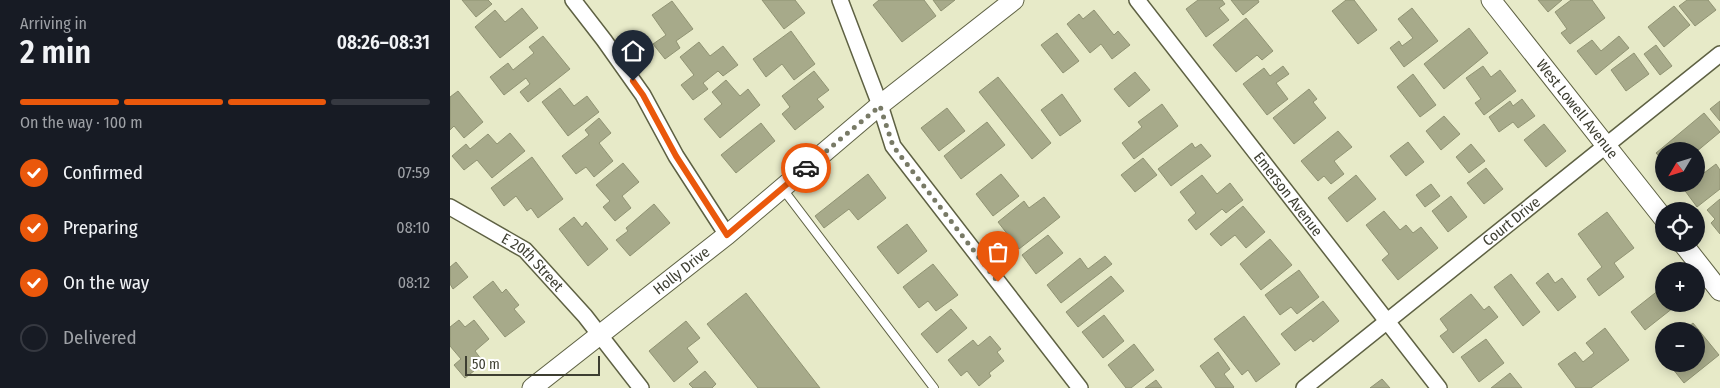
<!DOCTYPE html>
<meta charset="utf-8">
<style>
:root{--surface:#171b24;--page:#20242c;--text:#f1f3f6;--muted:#9ea1a6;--line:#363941;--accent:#ea580c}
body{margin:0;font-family:"Fira Sans Condensed",sans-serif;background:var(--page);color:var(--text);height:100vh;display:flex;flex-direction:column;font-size:19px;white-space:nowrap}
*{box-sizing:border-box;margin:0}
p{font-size:16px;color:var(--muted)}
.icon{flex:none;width:28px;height:28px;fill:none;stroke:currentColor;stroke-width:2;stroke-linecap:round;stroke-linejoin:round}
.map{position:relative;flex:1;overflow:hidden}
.panel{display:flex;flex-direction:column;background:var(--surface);width:450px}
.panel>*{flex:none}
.needle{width:32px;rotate:232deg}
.fabs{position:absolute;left:1205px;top:142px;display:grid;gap:10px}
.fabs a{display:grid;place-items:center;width:50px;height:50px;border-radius:50%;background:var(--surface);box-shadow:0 2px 12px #0003;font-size:25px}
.scale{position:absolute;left:15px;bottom:12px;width:135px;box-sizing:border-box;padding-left:5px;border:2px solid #3d3e31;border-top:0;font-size:14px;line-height:18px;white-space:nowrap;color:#3d3e31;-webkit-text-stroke:4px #fff;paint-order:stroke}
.pin{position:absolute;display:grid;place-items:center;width:42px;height:42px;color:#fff;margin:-51px -21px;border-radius:50% 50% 50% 0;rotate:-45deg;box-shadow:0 0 5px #0007}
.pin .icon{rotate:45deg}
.courier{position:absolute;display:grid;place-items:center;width:50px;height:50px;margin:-25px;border:4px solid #ea580c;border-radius:50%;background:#fff;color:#222;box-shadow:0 1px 6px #0007}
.summary em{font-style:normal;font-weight:600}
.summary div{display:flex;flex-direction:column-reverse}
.summary{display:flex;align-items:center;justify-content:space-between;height:85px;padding:0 20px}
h1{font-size:32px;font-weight:600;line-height:38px}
.bar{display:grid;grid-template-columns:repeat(4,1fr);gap:8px 5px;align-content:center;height:60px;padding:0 20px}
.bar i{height:6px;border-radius:4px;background:var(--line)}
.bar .on{background:var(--accent)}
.bar p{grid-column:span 4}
ol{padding:0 20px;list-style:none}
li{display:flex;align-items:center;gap:15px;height:55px}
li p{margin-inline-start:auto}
li .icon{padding:5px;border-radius:50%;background:var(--accent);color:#fff;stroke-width:4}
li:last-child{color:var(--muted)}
li i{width:28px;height:28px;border:2px solid var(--line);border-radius:50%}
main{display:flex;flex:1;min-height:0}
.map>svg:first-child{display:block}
</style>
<main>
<section class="panel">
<div class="summary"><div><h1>2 min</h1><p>Arriving in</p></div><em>08:26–08:31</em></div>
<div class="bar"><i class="on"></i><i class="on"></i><i class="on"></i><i></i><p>On the way · 100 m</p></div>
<ol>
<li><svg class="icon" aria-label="check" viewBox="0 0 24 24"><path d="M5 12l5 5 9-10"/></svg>Confirmed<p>07:59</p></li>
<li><svg class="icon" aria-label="check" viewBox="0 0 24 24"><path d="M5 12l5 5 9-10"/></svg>Preparing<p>08:10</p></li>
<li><svg class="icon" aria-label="check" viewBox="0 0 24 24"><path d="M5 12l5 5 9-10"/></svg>On the way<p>08:12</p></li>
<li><i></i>Delivered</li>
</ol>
</section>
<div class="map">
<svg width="1270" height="388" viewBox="0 0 1270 388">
<rect width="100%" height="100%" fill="#e7eac8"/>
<path fill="#a7aa8a" stroke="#909373" d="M12 0H38L42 4 26 17Z
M312 0H345L355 13 334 29Z
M429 0H474L486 16 452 42 423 5Z
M483 0H505L491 11Z
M748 0H772L775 4 769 8 779 20 756 37 736 9Z
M781 0H808L809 2 793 15Z
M896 0H904L927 30 908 44 882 11Z
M1088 0H1112L1098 12Z
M1121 0H1142L1155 18 1120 44 1111 33 1117 29 1105 12Z
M1237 0H1258L1266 10 1245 26 1229 6Z
M222 1 243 29 226 41 230 48 215 59 203 44 216 35 202 15Z
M1224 6 1240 25 1214 47 1198 27Z
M72 8 88 28 50 58 25 27 45 10 55 22Z
M962 8 988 41 954 67 940 48 949 41 952 46 963 38 948 19Z
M644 10 664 35 668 31 680 45 662 59 651 44 640 53 617 24 629 14 633 19Z
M796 18 823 51 812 60 807 55 786 72 763 45Z
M1019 28 1038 53 994 89 974 64Z
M341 31 365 64 344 80 332 64 316 77 303 59Z
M607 33 629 61 613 73 591 45Z
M93 36 120 69 78 102 70 92 80 84 76 78 54 95 40 77 58 63 63 70 84 53 79 47Z
M1169 36 1179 48 1146 75 1127 51 1142 40 1151 51Z
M249 42 260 56 273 46 288 65 273 76 268 71 253 83 258 89 243 100 231 85 244 75 230 57Z
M1206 45 1222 66 1210 75 1194 54Z
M1184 53 1199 74 1176 91 1161 70Z
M833 66 839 74 826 83 838 99 817 115 793 84 814 68 820 76Z
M1033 66 1041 77 1050 70 1066 91 1034 115 1025 103 1031 99 1016 78Z
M364 71 379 90 367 99 374 107 345 130 332 114 340 107 332 96Z
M685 72 700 90 679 107 664 89Z
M963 74 986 105 970 117 947 87Z
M548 77 601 143 582 159 529 92Z
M276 80 290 96 298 89 310 105 270 138 254 119 272 104 262 92Z
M110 88 124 106 137 96 149 112 118 136 92 102Z
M859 89 867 99 863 102 876 118 844 144 823 118Z
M8 91 33 122 14 138 4 126 0 130V97Z
M612 94 631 121 610 136 591 110Z
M1072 99 1085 116 1068 128 1063 122 1049 132 1039 117 1060 101 1063 106Z
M1270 101V121L1260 109Z
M712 104 728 126 684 159 672 143 692 127 688 122Z
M497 108 515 131 489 151 471 128Z
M1254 113 1270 132 1246 152 1214 151V162L1206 153Z
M994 116 1010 134 991 150 976 131Z
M149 118 161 133 149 143 163 161 144 177 136 167 126 174 112 156 139 135 135 130Z
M537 122 555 145 511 179 494 156Z
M311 123 325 141 286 173 271 155Z
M1094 124 1116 151 1096 167 1074 140Z
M888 131 902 147 884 161 894 174 881 184 874 176 868 181 851 161Z
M60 133 75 151 42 178 27 160 14 170 2 156 16 144 20 149 38 134 47 144Z
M958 142 974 162 956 176 940 156Z
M742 143 745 148 751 144 761 156 721 186 708 169Z
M1021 144 1035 161 1019 173 1006 157Z
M82 157 113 199 88 218 81 208 77 211 66 196 54 206 41 188Z
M693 158 707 175 685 192 671 175Z
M173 163 189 182 172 196 181 208 165 221 153 207 160 201 146 185Z
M1266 164 1270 170V189L1247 207 1233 188 1239 184H1246V179Z
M1036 168 1053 189 1034 204 1017 183Z
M418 174 436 198 408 220 399 209 374 228 365 216Z
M551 174 569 196 543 216 526 194Z
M752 175 767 194 780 183 793 200 776 213 772 209 746 230 738 220 746 213 730 192Z
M906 175 926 199 897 222 878 198Z
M981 184 990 196 975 207 966 195Z
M1001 196 1017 217 998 232 982 211Z
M594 197 610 217 569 249 548 222 574 201 579 208Z
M1270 199V234L1261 223 1265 219 1257 210Z
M204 204 220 223 180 256 166 240 178 231 176 228Z
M793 206 815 232 796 248 785 235 771 246 760 234Z
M934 211 950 230 956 225 963 233 971 227 988 248 948 280 932 260 939 254 916 225Z
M1157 212 1184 248 1164 263 1174 277 1149 296 1137 279 1152 267 1128 234Z
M124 217 132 227 136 222 158 249 138 266 109 229Z
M457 224 477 251 448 274 427 247Z
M598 235 613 253 586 274 572 255Z
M820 239 842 265 811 290 790 264Z
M655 256 662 264 611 303 597 285 630 258 638 269Z
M6 262 18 277 3 289 0 284V267Z
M483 264 508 295 486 311 478 301 469 308 453 287Z
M849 270 869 297 847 314 841 307 830 315 815 295Z
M1098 273 1105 283 1112 278 1126 297 1108 311 1086 283Z
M1061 274 1090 312 1073 326 1044 287Z
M661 276 674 291 628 327 616 312Z
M43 281 52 293 56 289 69 305 64 309 75 322 55 337 23 297Z
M1214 286V304H1228L1195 330 1181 312Z
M296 293 370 388H308L257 324Z
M1021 294 1034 310 1039 306 1048 317 1003 353 990 336 998 330 990 319Z
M873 301 889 321 863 342 861 339 845 351 831 334Z
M501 309 517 328 487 353 471 334Z
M654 315 674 341 653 358 632 332Z
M794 316 830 364 806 382 798 370 792 375 764 339Z
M9 320 15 327 24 320 39 339 25 351 34 363 15 378 4 365 11 359 0 346V327Z
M236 321 250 338 237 348 248 362 224 382 199 351Z
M1243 323 1269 355 1234 383 1219 364H1246V331H1233Z
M1155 328 1179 360 1141 388H1126L1108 364 1125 352 1133 362 1144 353 1136 343Z
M540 336 551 349 547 352 554 361 539 373 541 376 529 386 517 371 511 376 498 360 523 340 528 346Z
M1036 339 1054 363 1029 382 1011 357Z
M684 344 704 370 681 388H676L658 365Z
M768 352 780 369 774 374 784 387 783 388H766L750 366Z
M255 371 266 384 262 388H243L239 384Z
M1060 373 1072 388H1041Z
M932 379 940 388H920Z
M706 380 712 388H695Z"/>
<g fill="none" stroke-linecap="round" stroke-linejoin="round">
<g stroke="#5e6143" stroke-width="10">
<path id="service" d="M332 188 484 388"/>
</g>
<g stroke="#5e6143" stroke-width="18">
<g id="minor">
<path d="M123 0 154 40 193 95 226 156 277 235"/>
<path d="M390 0 430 105 443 146 630 388"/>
<path id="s1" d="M687 0 989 388"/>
<path id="s2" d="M0 207 75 250 135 316 191 388"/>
<path id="s3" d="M854 388 1270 54"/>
</g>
</g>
<g stroke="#5e6143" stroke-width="21">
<g id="tertiary">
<path id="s4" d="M1041 0 1214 219"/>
<path d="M1233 244 1270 291"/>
<path id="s5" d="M82 388 277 235 430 105 564 0"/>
</g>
</g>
<use href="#service" stroke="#fff" stroke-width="8"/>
<use href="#minor" stroke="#fff" stroke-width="15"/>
<use href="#tertiary" stroke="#fff" stroke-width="19"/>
</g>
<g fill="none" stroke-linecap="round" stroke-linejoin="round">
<path stroke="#787a66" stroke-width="5" stroke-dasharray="0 9" d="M356 168 430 106 443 146 548 282"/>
<path stroke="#ea580c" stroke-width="6" d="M183 81 193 95 226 156 277 235 356 168"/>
</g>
<g text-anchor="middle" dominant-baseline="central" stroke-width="4" stroke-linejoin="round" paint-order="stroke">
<g font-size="15" fill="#3d3e31" stroke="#fff">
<text stroke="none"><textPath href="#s4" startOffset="139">West Lowell Avenue</textPath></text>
<text stroke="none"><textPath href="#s1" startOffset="246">Emerson Avenue</textPath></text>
<text stroke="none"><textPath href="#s3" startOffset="266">Court Drive</textPath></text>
<text stroke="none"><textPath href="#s2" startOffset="100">E 20th Street</textPath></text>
<text stroke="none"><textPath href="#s5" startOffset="190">Holly Drive</textPath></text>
</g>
</g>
</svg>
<div class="fabs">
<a><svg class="needle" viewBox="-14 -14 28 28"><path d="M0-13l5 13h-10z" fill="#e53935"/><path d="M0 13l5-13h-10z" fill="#9ea1a6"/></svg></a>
<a><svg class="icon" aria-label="locate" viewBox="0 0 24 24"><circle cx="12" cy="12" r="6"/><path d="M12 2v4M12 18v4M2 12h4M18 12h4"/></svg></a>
<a>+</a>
<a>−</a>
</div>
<div class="scale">50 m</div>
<div class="pin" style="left:548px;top:282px;background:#ea580c"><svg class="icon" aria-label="bag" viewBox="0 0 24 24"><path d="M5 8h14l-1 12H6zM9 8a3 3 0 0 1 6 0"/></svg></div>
<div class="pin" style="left:183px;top:81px;background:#1f2937"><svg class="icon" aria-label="home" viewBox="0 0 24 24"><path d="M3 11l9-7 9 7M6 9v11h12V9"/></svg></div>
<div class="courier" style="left:356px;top:168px"><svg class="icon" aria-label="car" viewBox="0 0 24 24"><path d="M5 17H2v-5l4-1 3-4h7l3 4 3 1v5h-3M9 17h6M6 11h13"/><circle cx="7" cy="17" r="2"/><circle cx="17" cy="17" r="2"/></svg></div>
</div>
</main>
